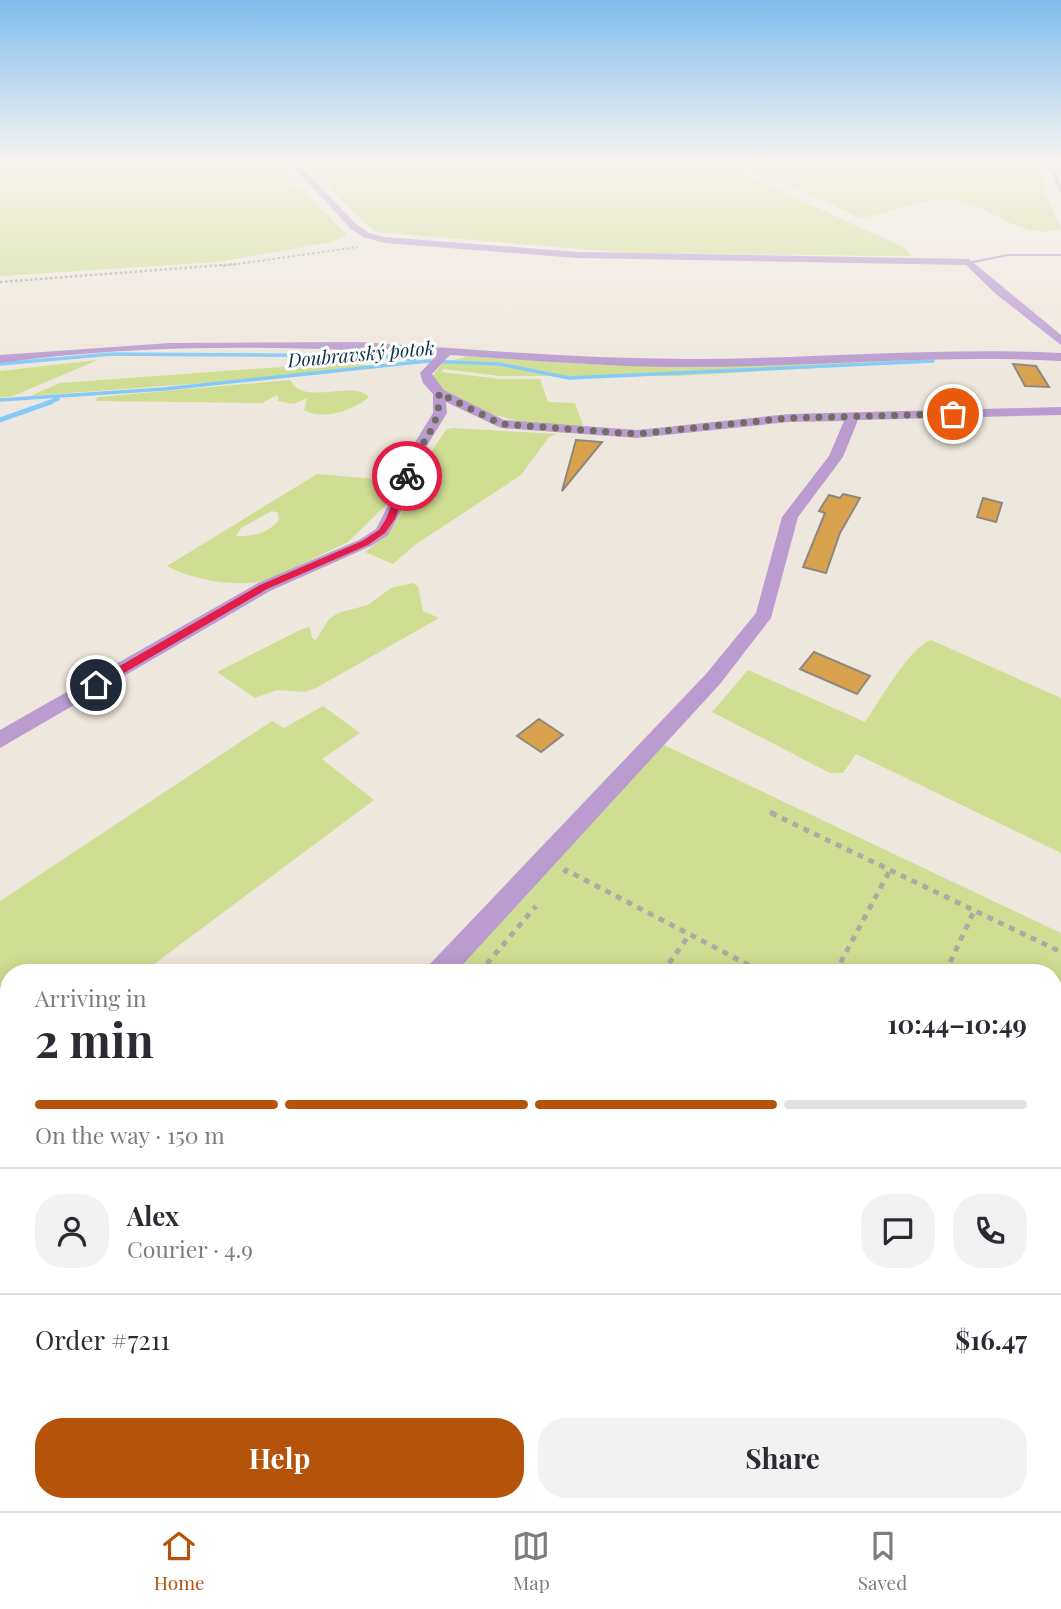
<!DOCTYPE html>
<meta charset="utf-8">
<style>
:root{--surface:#fff;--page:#f2f2f3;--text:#2b2b33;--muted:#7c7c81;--line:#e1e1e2;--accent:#b45309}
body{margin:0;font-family:"Playfair Display",serif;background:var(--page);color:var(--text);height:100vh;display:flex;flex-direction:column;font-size:26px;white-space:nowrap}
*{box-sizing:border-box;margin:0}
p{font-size:23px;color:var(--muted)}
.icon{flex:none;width:38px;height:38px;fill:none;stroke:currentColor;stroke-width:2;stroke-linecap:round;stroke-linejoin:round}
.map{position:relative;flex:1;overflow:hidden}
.details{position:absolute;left:0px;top:964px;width:1062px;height:548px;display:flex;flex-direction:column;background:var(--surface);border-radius:28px 28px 0 0;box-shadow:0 4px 18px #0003}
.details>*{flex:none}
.pin{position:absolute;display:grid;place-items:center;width:60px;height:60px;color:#fff;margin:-30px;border:4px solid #fff;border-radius:50%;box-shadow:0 2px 7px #0007}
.courier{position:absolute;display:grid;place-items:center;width:70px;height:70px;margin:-35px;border:5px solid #e11d48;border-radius:50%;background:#fff;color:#222;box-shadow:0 2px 9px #0007}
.head em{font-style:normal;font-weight:700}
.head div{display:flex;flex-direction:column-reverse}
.head{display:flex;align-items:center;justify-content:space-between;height:119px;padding:0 35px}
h1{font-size:46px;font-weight:700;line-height:52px}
.bar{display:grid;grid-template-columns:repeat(4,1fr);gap:10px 7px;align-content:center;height:84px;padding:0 35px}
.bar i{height:9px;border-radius:5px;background:var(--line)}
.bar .active{background:var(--accent)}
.bar p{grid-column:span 4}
.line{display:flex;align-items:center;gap:18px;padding:0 35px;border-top:2px solid var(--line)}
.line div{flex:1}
.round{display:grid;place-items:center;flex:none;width:74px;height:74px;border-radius:28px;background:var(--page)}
.cta{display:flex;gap:14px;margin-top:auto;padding:14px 35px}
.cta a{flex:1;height:80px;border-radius:28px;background:var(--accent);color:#fff;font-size:28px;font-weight:700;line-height:80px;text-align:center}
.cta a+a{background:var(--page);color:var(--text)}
.dock{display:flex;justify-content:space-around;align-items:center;height:98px;border-top:2px solid var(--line);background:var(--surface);font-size:19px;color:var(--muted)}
.dock a{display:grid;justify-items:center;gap:4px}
.dock .active{color:var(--accent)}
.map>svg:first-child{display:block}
</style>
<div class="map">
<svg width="1061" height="1511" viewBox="0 0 1061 1511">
<rect width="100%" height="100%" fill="#eee7dd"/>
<path fill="#d0de93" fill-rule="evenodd" d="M128 160H275L295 187 314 201 347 235 331 242 218 262 0 276V174Z
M301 160H712L905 248 911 256 632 253 386 233 374 231Z
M734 160H1038L1046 194 1061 229C1020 241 992 205 953 200 923 196 897 211 868 217H859Z
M467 356 623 366 915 359 920 362 678 376H500L444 369 441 372 500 379H540L548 402 575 403 583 425 581 426 522 422 483 412 443 394 432 376 442 364Z
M98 360 13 396 0 398V371Z
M336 363 380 366 323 374 30 396 60 383Z
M290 380C303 407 353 379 369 397 354 410 323 421 304 410L307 398 294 404 277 401 279 399 277 395 262 403 95 401 98 397Z
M453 428 557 434 549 437 521 475 415 545 393 564 365 552C414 517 413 472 447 429Z
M317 474 388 480 384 493 389 502 348 542 266 581C236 587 194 581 167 566ZM272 511 278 513 279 520C268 533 253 537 236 536L241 528Z
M412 583 418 586 423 611 439 618 318 687 305 692 277 690 255 698 217 672 300 630 310 627 312 638 316 640 329 619 338 613 368 605 391 588Z
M931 640 1061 698V853L856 754 843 773H830L712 712 748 670 865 722C878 704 910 646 931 640Z
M323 706 360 733 322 759 374 800 142 973H9V1079L0 1085V901L272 721 284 728Z
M664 745 1061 933V1141L1054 1163V973H454Z
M299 1503H805L815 1511H293Z
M829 1503H938L935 1511H839Z"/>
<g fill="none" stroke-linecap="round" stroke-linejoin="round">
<path stroke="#85caf8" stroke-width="3.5" d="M0 364 112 354 385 356 415 360
M0 400 164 389 428 361 499 364 569 378 933 361
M46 403 58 399"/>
<path stroke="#85caf8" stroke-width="5" d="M0 420 51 402"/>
</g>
<path fill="#d8a14d" stroke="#8f887f" stroke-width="2" d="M1013 364 1036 366 1049 387 1025 386Z
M576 440 602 442 562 491Z
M843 494 860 498 840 533 826 573 803 567 825 513 819 511 829 495 840 498Z
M983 498 1002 503 996 522 977 517Z
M814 652 870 676 857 694 800 669Z
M539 719 563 735 541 752 517 736Z"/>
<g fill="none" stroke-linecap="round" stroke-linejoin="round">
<path stroke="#aea9a1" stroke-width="2" stroke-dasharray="2.5 2.5" stroke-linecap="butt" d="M756 160 802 180
M223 266 358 247"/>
<path stroke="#aea9a1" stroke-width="2.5" stroke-dasharray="2.5 2.5" stroke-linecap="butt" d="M0 282 236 264"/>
<path stroke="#aea9a1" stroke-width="4.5" stroke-dasharray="5 5" stroke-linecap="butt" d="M770 812 775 814"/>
<path stroke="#aea9a1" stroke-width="5" stroke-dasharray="6 6" stroke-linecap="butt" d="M771 813 1061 952
M564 873 566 870 764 973
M479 973 536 906
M662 973 690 934
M835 973 890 870
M945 973 974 911
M1054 1098 1059 1101 1061 1094"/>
<path stroke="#aea9a1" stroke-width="7" stroke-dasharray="8 8" stroke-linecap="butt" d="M1054 1261 1061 1238
M977 1511 979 1503"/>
<path fill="#ba9cd0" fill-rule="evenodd" d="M1047 160H1051L1061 186V192L1059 191Z
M1008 254H1061V256H1008L969 264 966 262Z"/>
<path fill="#ba9cd0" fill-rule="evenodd" d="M287 160H295L357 225 369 233 385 237 577 252 969 259 1061 335V345L996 294 966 265 577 258 385 243 363 237 351 229Z
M359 342C469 349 579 359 689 359 813 359 937 347 1061 353V361C937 354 813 367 689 367 609 367 529 360 450 355L432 374 444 390 504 420 637 430 789 414 1061 407V415L858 420 843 457 798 517 771 618 720 684 455 973H425L429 965 706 674 756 613 782 517 829 456 844 421 789 422 637 438 501 428 446 402 447 413 420 457 406 502 388 535 371 546 270 591 0 748V730L258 583 359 540 376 529 390 502 406 457 433 413V394L423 383 420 373 437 355C295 345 141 343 0 363V355L170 343Z
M9 1376V1417L0 1421V1380Z"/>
<path fill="#a375c2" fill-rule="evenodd" d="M1061 1339V1397L1054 1399V1342Z
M999 1503H1037L1035 1511H997Z"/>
</g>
<linearGradient id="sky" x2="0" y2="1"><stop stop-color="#80bdee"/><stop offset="0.43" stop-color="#f7f4f0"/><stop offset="1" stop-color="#f7f4f0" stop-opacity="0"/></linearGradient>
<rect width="1061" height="372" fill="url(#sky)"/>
<path fill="#e11d48" d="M407 474 411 476 395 519 385 533 368 545 267 589 100 687H92V682L260 585 362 541 379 530 386 519 403 476Z"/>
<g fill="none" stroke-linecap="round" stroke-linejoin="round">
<path stroke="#716c66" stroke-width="7" stroke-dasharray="0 12.6" d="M407 476C418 442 441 430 439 393L501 424 636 434 789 418 953 414"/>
</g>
<g text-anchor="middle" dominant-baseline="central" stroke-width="6" stroke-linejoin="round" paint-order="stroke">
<g font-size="19" font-style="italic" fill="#0a3249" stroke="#fff">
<text transform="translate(361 353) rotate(-5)">Doubravský potok</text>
</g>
</g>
</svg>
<div class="pin" style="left:953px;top:414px;background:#ea580c"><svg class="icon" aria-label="bag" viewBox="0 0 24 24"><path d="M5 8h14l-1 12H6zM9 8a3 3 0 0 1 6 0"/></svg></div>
<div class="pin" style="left:96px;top:685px;background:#1f2937"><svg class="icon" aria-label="home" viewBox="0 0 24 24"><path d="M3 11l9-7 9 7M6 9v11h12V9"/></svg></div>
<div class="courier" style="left:407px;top:476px"><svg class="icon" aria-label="bike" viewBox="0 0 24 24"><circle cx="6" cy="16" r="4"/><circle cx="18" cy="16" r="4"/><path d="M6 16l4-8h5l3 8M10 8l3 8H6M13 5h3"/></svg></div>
<section class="details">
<div class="head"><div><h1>2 min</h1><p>Arriving in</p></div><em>10:44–10:49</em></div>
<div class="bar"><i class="active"></i><i class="active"></i><i class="active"></i><i></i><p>On the way · 150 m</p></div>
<div class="line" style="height:126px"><a class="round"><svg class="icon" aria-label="person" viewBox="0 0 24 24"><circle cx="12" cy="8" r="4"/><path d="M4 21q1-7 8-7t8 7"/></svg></a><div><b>Alex</b><p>Courier · 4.9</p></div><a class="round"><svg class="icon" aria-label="chat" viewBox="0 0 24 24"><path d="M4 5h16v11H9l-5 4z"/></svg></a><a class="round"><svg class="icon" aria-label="phone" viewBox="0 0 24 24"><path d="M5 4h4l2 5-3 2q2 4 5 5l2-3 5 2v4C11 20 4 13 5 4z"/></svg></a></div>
<div class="line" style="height:91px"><div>Order #7211</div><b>$16.47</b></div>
<div class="cta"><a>Help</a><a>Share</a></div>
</section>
</div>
<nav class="dock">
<a class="active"><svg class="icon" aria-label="home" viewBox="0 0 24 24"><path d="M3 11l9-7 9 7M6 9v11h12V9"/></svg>Home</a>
<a><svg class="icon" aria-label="map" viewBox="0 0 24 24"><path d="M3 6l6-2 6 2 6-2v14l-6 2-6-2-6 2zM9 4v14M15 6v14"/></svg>Map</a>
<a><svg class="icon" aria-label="saved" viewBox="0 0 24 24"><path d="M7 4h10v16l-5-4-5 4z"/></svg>Saved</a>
</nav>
